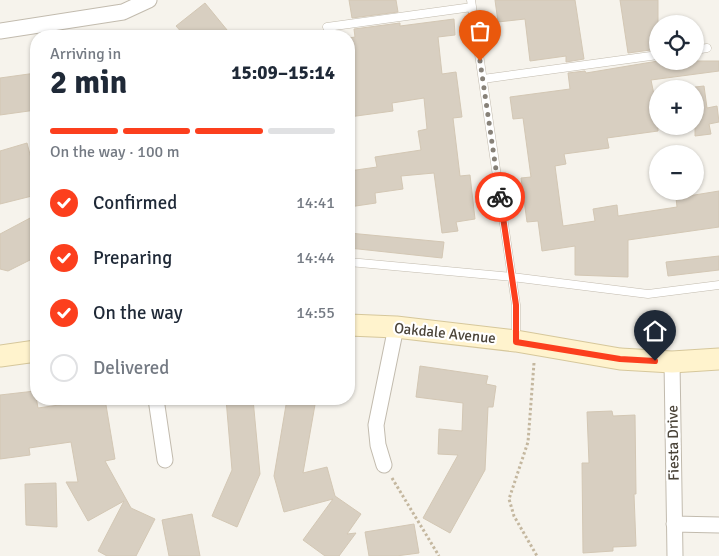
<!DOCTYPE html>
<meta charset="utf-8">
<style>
:root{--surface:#fff;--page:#f2f2f3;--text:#1f2937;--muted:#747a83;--line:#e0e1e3;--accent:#fc3f1d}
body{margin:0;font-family:Signika,sans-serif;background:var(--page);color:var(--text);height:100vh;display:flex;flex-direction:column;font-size:19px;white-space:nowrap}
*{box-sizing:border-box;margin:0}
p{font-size:16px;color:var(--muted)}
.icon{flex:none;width:28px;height:28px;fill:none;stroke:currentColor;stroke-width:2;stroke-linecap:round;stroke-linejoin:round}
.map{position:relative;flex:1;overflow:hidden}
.side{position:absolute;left:30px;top:30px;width:325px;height:375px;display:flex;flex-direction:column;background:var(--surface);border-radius:20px;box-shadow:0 1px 4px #0004}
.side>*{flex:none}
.controls{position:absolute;left:649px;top:15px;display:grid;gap:10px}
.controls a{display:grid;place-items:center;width:55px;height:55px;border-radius:50%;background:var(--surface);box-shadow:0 1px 4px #0004;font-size:25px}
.pin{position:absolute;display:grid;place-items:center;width:42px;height:42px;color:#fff;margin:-51px -21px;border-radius:50% 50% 50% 0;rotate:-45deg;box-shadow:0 0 5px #0007}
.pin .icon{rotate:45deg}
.courier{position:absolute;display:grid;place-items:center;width:50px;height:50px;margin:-25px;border:4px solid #fc3f1d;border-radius:50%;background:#fff;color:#222;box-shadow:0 1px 6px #0007}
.head em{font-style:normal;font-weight:800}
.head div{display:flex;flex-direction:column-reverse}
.head{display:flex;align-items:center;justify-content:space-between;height:85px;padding:0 20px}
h1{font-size:32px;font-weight:800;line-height:38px}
.bar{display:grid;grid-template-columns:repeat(4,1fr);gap:8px 5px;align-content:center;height:60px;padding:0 20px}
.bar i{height:6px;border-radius:4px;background:var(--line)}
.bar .on{background:var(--accent)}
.bar p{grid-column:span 4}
ol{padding:0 20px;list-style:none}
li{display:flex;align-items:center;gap:15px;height:55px}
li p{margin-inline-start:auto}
li .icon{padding:5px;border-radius:50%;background:var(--accent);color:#fff;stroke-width:4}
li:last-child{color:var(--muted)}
li i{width:28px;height:28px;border:2px solid var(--line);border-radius:50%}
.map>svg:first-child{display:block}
</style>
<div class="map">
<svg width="719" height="556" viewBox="0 0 719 556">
<rect width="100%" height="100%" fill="#f6f3ec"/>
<path fill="#d8cfc1" stroke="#d3c7b4" d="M349 0H396L398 12 352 18Z
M495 0H575L584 59 566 62V56L530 61 525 19 498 22Z
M620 0H658V49L628 53Z
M205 3 232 36H185L176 26Z
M454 19 455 35 438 37 442 74 456 72 462 117 453 118 460 176 470 175 475 219 456 222 458 231 442 233 434 173 401 176 403 189 375 193 376 203 349 207V171L377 167 375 157 421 150 418 131 427 129 424 98 392 103 393 111 349 117V38L355 37 354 29 400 23V26Z
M658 61H719V71L651 80 658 114V131L607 138 609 148 564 154 566 164 555 166 563 226 595 221 593 209 617 205 618 216 677 207 676 198 719 191V227L628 240V277L575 275V246L542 251 538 221 527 222 521 178 531 177 523 118 513 119 510 97 570 89 568 73 585 71 586 73Z
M36 73V110L0 115V78Z
M704 86 707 108 717 106 719 122 709 124 711 134 695 136V87Z
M27 143 36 177V195L0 204V151Z
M32 217 36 226V257L8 271 0 269V234Z
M349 233 444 242 442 258 349 248Z
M719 256V270L668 276 666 262Z
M420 366 488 376 486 384 496 386 493 407H488L485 470 450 533 423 518 458 455 438 454 439 429 462 431 463 403 416 397Z
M35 391 38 408 66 404 65 399H105L115 459 105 461 131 508 155 519 136 556H107L98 551 124 501 88 521 66 482H78L71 442 29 448 30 455 0 459V395Z
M226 399H253L260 474 237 527 212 516 232 470Z
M287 399H316L303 473 327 467 335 496 361 514 347 534 356 533 339 556H325L303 540 333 499 284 512 274 476Z
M612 411 613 416 635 415 636 494H634L636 546 613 547V551L583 553 582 463H589L587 412Z
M56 483 57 527 26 525 25 484Z
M192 514 200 556H169L162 520Z
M414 524 419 553 396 556H369L365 532Z"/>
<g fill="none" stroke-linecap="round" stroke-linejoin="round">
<g stroke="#c2bbae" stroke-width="9">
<path id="lane" d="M471 0 516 305V339
M327 27 472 7
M695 50 707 48
M483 79 658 55
M349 262 512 277 648 294 719 285"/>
</g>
<g stroke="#c2bbae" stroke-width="17">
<path id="street" d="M0 31 123 12 149 0
M672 362 675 556
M156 399 165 460
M384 465 378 445 376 425 396 327
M674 524 719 525"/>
</g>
<g stroke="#d6c79b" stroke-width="23">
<path id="secondary" d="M349 325 396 327 516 341 620 359 672 362 719 359
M0 356 36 351"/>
</g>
<path stroke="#c4b79f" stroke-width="3" stroke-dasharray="2.5 2.5" stroke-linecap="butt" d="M534 363 528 442 509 499 514 516 537 556
M392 478 439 556"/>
<use href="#lane" stroke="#fff" stroke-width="8"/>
<use href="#street" stroke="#fff" stroke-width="15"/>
<use href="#secondary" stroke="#fff3cd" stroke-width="21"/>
</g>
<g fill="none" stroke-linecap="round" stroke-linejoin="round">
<path stroke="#878178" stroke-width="5" stroke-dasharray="0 9" d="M480 61 500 197"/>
<path stroke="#fc3f1d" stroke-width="6" d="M500 197 516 305V342L620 359 655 361"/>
</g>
<g text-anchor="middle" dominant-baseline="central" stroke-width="4.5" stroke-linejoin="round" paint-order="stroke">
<g font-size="15" fill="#4b4439" stroke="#fff">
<text transform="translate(445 333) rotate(6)">Oakdale Avenue</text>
<text transform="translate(673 443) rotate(-91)">Fiesta Drive</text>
</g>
</g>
</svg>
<div class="controls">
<a><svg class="icon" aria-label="locate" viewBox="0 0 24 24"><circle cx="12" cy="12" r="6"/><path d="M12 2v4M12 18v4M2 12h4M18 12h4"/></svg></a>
<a>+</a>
<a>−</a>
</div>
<div class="pin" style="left:480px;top:61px;background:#ea580c"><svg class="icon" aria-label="bag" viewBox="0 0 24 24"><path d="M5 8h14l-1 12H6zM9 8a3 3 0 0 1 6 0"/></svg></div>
<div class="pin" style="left:655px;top:361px;background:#1f2937"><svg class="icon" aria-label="home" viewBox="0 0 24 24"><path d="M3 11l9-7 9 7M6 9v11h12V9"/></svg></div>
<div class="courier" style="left:500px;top:197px"><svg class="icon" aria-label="bike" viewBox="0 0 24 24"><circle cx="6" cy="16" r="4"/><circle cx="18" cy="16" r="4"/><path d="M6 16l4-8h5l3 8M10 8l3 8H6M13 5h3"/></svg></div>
<section class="side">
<div class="head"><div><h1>2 min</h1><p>Arriving in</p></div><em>15:09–15:14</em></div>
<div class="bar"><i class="on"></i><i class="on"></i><i class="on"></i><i></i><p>On the way · 100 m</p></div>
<ol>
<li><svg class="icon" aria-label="check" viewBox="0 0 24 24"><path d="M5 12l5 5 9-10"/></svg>Confirmed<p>14:41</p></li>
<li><svg class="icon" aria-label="check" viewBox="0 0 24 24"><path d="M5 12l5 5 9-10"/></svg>Preparing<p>14:44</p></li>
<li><svg class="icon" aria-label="check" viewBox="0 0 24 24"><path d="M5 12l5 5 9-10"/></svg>On the way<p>14:55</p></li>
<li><i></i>Delivered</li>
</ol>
</section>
</div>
